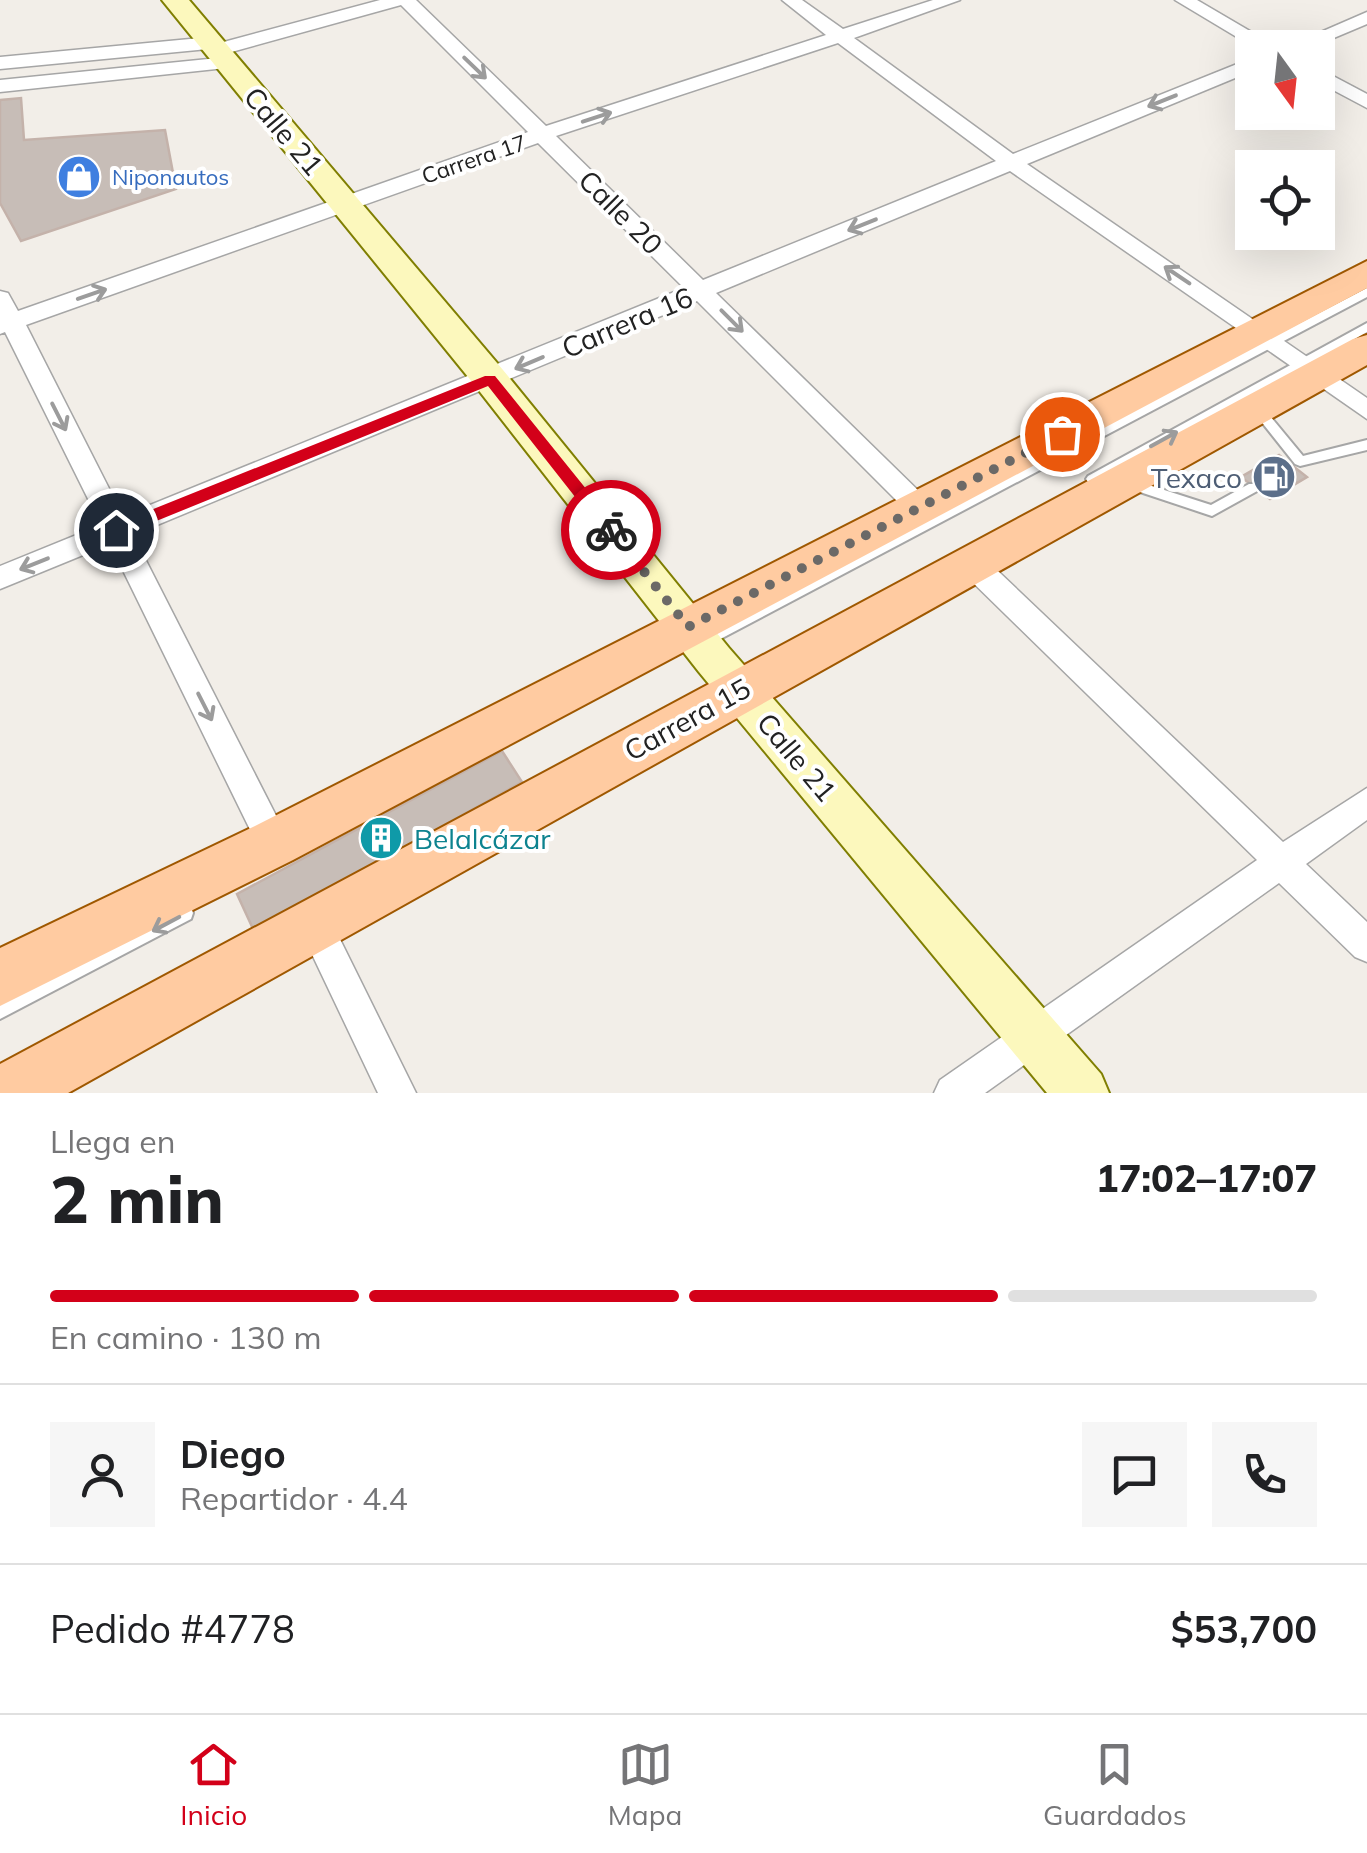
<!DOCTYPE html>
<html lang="es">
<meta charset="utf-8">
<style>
:root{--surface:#fff;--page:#f6f6f6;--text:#202124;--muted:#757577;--line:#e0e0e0;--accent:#d30019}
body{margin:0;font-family:Mulish,sans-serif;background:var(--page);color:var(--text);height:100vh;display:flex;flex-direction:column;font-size:38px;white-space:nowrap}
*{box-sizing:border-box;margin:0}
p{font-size:32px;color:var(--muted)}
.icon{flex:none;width:55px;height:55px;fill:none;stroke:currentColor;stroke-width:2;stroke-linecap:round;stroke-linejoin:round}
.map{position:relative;height:1093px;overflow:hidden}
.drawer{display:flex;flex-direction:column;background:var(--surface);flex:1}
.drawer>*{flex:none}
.needle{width:65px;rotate:165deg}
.fabs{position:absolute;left:1235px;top:30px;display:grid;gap:20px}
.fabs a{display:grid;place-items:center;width:100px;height:100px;border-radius:0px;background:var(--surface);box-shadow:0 10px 40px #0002;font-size:50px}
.pin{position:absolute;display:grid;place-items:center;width:85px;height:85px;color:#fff;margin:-42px;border:5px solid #fff;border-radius:50%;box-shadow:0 2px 10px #0007}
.courier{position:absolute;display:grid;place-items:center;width:100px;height:100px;margin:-50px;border:8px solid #d30019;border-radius:50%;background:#fff;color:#222;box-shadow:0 2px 12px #0007}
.overview em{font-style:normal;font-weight:800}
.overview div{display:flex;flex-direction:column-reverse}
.overview{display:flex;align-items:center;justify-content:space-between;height:170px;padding:0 50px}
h1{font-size:65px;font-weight:800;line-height:75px}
.bar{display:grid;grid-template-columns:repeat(4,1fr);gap:15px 10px;align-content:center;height:120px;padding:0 50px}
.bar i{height:12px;border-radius:8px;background:var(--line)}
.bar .active{background:var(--accent)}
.bar p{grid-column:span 4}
.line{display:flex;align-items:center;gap:25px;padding:0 50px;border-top:2px solid var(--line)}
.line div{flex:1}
.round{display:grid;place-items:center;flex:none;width:105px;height:105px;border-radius:0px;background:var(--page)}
.dock{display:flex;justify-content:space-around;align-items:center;height:140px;border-top:2px solid var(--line);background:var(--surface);font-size:28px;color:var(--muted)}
.dock a{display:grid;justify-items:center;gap:5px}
.dock .active{color:var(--accent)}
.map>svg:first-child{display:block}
</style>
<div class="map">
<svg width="1367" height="1093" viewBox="0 0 1367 1093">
<rect width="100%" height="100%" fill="#f2eee8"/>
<path fill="#c7bdb7" stroke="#c4b2aa" stroke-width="2.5" d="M21 98 24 140 165 130 176 189 21 241 0 203V100Z
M1279 455 1307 477 1270 499 1241 477Z
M502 751 522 782 254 931 237 894Z"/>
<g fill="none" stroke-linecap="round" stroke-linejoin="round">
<g stroke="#a6a6a6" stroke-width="4">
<path id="lane" d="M1367 288V297L709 645 704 647 699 645 697 641 699 637Z
M1367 323V332L1098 482H1088L1086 479 1088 476Z
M1256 403 1260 404 1303 456 1367 440V450L1300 466 1295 464 1252 410 1250 407 1252 404Z
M1130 479 1211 505 1249 484H1259L1261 487 1259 490 1212 516 1125 487 1123 484Z
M185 905 191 907 193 913 191 919 0 1019V1000Z"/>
</g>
<g stroke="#a6a6a6" stroke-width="3">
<path id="street" d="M380 0H416L546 126 826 35 782 0H802L843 29 933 0H960L854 38 1013 154 1252 58V71L1027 164 1367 398V419L1010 171 716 293 930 502 934 509 930 516H912L697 301 133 535 290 843 286 854 274 858 262 854 110 544 0 589V566L101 525 5 332 0 334V291L8 293 18 311 528 132 401 5 217 56 208 49 0 69V57L211 37 220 43ZM838 43 996 161 703 280 556 136ZM538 143 684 288 123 516 26 325Z
M1175 0H1197L1279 48H1255Z
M1367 12V24L1310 48H1284Z
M228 57 237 63 235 67 0 92V80Z
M1318 68 1367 94V108L1318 82Z
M970 551 980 554 1283 842 1367 788V820L1306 864 1367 922V962L1355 957 1279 883 985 1093H934L940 1080 1257 860 960 570 956 562 960 554Z
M316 911 328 915 416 1093H378L299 927 304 915Z"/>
</g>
<g stroke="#807f02" stroke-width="4">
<path id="secondary" d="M162 0H189L503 370 729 648 1101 1074 1109 1093H1047L699 672 477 388Z"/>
</g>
<g stroke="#9f5800" stroke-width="4">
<path id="primary" d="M1367 261V288L293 860 0 1006V948L255 826Z
M1367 335V365L68 1093H0V1064L1353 339Z"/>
</g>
<use href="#lane" fill="#fff" fill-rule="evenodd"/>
<use href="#street" fill="#fff" fill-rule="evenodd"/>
<use href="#secondary" fill="#fcf8bd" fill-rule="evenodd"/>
<use href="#primary" fill="#ffcba1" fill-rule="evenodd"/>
</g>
<defs><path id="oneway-shaft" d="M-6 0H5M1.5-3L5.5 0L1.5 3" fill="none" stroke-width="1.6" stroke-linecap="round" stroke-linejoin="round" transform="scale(2.5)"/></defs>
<g stroke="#9c9c9c">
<use href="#oneway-shaft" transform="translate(475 68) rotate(44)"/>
<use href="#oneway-shaft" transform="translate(1162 101) rotate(158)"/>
<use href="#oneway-shaft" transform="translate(597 117) rotate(-18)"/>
<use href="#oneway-shaft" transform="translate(862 225) rotate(158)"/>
<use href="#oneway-shaft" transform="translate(1177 275) rotate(-146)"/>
<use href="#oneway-shaft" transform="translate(92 294) rotate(-19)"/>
<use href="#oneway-shaft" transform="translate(732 321) rotate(45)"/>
<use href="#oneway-shaft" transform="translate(529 363) rotate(157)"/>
<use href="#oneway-shaft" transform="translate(59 417) rotate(63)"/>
<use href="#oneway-shaft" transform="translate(1164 439) rotate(-29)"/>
<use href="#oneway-shaft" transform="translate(34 564) rotate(158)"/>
<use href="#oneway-shaft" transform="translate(205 707) rotate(63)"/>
<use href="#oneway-shaft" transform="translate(166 924) rotate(152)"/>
</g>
<path fill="#d30019" d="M485 376H495L616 526V535H605L488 386 122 535 116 536 108 530 111 526Z"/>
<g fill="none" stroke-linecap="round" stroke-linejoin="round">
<path stroke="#6b6967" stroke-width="10" stroke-dasharray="0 18" d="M611 530 688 627 1062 434"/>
</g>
<defs>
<g id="shop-disc" transform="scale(2.25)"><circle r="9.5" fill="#3f7fe0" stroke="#fff"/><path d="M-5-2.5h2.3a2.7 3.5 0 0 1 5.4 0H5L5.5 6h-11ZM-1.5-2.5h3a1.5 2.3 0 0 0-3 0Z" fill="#fff"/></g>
<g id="fuel-disc" transform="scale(2.25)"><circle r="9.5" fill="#5c6f8a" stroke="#fff"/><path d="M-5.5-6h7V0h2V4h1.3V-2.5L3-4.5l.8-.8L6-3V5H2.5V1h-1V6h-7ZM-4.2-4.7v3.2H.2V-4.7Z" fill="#fff"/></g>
<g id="building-disc" transform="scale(2.25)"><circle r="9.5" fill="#0f9aa8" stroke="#fff"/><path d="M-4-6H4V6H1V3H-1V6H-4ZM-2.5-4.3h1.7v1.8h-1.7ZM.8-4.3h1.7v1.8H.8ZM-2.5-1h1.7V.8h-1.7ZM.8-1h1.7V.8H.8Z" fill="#fff"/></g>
</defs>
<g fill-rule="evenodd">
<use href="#shop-disc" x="79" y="177"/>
<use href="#fuel-disc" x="1274" y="477"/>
<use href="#building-disc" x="381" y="838"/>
</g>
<g text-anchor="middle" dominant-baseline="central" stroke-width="8" stroke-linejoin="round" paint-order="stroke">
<g font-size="22" fill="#222" stroke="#fff">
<text transform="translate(474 159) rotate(-19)">Carrera 17</text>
</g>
<g font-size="22" fill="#366cbe" stroke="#fff" text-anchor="start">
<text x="112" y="177">Niponautos</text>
</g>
<g font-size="28" fill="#222" stroke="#fff">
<text transform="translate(284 131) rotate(50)">Calle 21</text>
<text transform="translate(621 212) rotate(45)">Calle 20</text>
<text transform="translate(627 322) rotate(-23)">Carrera 16</text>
<text transform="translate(687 719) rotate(-29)">Carrera 15</text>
<text transform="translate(797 757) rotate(50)">Calle 21</text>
</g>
<g font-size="28" fill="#4e5e75" stroke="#fff" text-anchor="end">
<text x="1242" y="477">Texaco</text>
</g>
<g font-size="28" fill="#0d838f" stroke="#fff" text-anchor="start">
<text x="414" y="838">Belalcázar</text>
</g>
</g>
</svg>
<div class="fabs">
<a><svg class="needle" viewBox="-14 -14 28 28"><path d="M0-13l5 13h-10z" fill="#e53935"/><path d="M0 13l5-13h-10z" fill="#757577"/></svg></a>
<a><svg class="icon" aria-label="locate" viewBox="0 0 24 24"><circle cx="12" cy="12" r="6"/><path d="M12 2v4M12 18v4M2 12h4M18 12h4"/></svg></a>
</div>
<div class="pin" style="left:1062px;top:434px;background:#ea580c"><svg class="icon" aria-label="bag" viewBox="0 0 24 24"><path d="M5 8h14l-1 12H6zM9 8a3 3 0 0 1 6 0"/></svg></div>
<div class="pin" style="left:116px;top:530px;background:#1f2937"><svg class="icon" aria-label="home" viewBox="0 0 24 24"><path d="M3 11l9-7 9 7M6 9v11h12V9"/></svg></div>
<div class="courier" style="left:611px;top:530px"><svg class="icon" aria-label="bike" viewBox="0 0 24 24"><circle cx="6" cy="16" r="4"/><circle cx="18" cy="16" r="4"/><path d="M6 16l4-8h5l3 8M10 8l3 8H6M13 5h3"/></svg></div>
</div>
<section class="drawer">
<div class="overview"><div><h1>2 min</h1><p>Llega en</p></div><em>17:02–17:07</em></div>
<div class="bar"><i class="active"></i><i class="active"></i><i class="active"></i><i></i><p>En camino · 130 m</p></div>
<div class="line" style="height:180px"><a class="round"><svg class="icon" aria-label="person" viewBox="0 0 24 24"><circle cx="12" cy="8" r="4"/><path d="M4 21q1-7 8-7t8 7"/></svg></a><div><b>Diego</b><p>Repartidor · 4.4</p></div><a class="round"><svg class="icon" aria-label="chat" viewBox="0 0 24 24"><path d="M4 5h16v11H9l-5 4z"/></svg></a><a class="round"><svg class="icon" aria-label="phone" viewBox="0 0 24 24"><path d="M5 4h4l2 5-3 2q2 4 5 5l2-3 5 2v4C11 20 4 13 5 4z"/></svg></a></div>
<div class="line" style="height:130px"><div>Pedido #4778</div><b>$53,700</b></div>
</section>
<nav class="dock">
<a class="active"><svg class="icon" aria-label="home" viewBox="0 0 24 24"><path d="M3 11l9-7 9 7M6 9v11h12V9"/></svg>Inicio</a>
<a><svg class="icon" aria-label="map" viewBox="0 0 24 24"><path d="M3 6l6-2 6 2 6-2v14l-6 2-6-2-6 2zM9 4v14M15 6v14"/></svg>Mapa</a>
<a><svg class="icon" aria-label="saved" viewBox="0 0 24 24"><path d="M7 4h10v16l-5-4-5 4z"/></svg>Guardados</a>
</nav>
